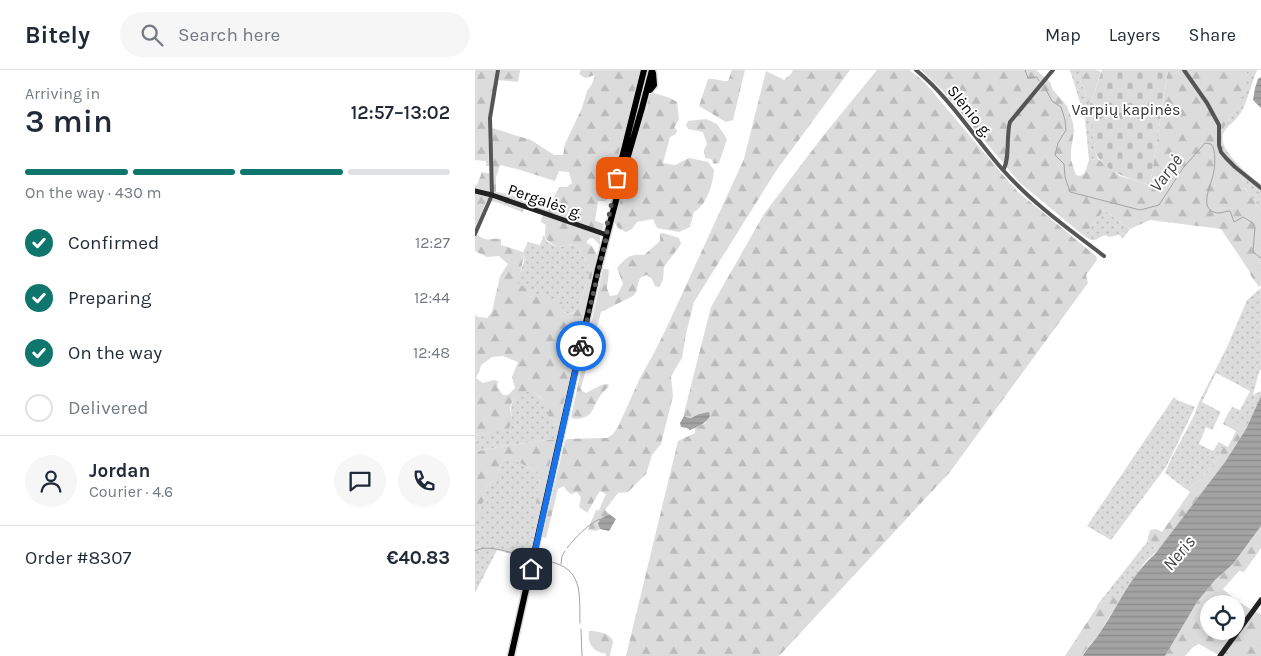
<!DOCTYPE html>
<meta charset="utf-8">
<style>
:root{--surface:#fff;--page:#f6f6f7;--text:#1f2937;--muted:#747a83;--line:#e0e1e3;--accent:#0f766e}
body{margin:0;font-family:Karla,sans-serif;background:var(--page);color:var(--text);height:100vh;display:flex;flex-direction:column;font-size:19px;white-space:nowrap}
*{box-sizing:border-box;margin:0}
p{font-size:16px;color:var(--muted)}
.icon{flex:none;width:28px;height:28px;fill:none;stroke:currentColor;stroke-width:2;stroke-linecap:round;stroke-linejoin:round}
.map{position:relative;flex:1;overflow:hidden}
.drawer{display:flex;flex-direction:column;background:var(--surface);width:475px}
.drawer>*{flex:none}
.buttons{position:absolute;left:725px;top:525px;display:grid;gap:10px}
.buttons a{display:grid;place-items:center;width:45px;height:45px;border-radius:50%;background:var(--surface);box-shadow:0 2px 8px #0003;font-size:25px}
.pin{position:absolute;display:grid;place-items:center;width:42px;height:42px;color:#fff;margin:-21px;border-radius:10px;box-shadow:0 2px 8px #0006}
.courier{position:absolute;display:grid;place-items:center;width:50px;height:50px;margin:-25px;border:4px solid #1a73e8;border-radius:50%;background:#fff;color:#222;box-shadow:0 1px 6px #0007}
.head em{font-style:normal;font-weight:600}
.head div{display:flex;flex-direction:column-reverse}
.head{display:flex;align-items:center;justify-content:space-between;height:85px;padding:0 25px}
h1{font-size:32px;font-weight:600;line-height:38px}
.bar{display:grid;grid-template-columns:repeat(4,1fr);gap:8px 5px;align-content:center;height:60px;padding:0 25px}
.bar i{height:6px;border-radius:4px;background:var(--line)}
.bar .current{background:var(--accent)}
.bar p{grid-column:span 4}
.line{display:flex;align-items:center;gap:12px;padding:0 25px;border-top:1px solid var(--line)}
.line div{flex:1}
.round{display:grid;place-items:center;flex:none;width:52px;height:52px;border-radius:26px;background:var(--page)}
ol{padding:0 25px;list-style:none}
li{display:flex;align-items:center;gap:15px;height:55px}
li p{margin-inline-start:auto}
li .icon{padding:5px;border-radius:50%;background:var(--accent);color:#fff;stroke-width:4}
li:last-child{color:var(--muted)}
li i{width:28px;height:28px;border:2px solid var(--line);border-radius:50%}
header{display:flex;align-items:center;gap:30px;box-sizing:border-box;height:70px;padding:0 25px;background:var(--surface);border-bottom:1px solid var(--line)}
header strong{font-size:24px}
nav{display:flex;gap:28px;margin-inline-start:auto;font-size:18px}
.search{width:350px;height:45px;background:var(--page);display:flex;align-items:center;gap:12px;box-sizing:border-box;padding:0 18px;border-radius:28px;color:var(--muted);font-size:19px}
main{display:flex;flex:1;min-height:0}
.map>svg:first-child{display:block}
</style>
<header>
<strong>Bitely</strong>
<div class="search"><svg class="icon" aria-label="search" viewBox="0 0 24 24"><circle cx="10" cy="10" r="6"/><path d="M15 15l6 6"/></svg>Search here</div>
<nav><a>Map</a><a>Layers</a><a>Share</a></nav>
</header>
<main>
<section class="drawer">
<div class="head"><div><h1>3 min</h1><p>Arriving in</p></div><em>12:57–13:02</em></div>
<div class="bar"><i class="current"></i><i class="current"></i><i class="current"></i><i></i><p>On the way · 430 m</p></div>
<ol>
<li><svg class="icon" aria-label="check" viewBox="0 0 24 24"><path d="M5 12l5 5 9-10"/></svg>Confirmed<p>12:27</p></li>
<li><svg class="icon" aria-label="check" viewBox="0 0 24 24"><path d="M5 12l5 5 9-10"/></svg>Preparing<p>12:44</p></li>
<li><svg class="icon" aria-label="check" viewBox="0 0 24 24"><path d="M5 12l5 5 9-10"/></svg>On the way<p>12:48</p></li>
<li><i></i>Delivered</li>
</ol>
<div class="line" style="height:90px"><a class="round"><svg class="icon" aria-label="person" viewBox="0 0 24 24"><circle cx="12" cy="8" r="4"/><path d="M4 21q1-7 8-7t8 7"/></svg></a><div><b>Jordan</b><p>Courier · 4.6</p></div><a class="round"><svg class="icon" aria-label="chat" viewBox="0 0 24 24"><path d="M4 5h16v11H9l-5 4z"/></svg></a><a class="round"><svg class="icon" aria-label="phone" viewBox="0 0 24 24"><path d="M5 4h4l2 5-3 2q2 4 5 5l2-3 5 2v4C11 20 4 13 5 4z"/></svg></a></div>
<div class="line" style="height:65px"><div>Order #8307</div><b>€40.83</b></div>
</section>
<div class="map">
<svg width="786" height="586" viewBox="0 0 786 586">
<defs>
<pattern id="grass-dots" width="8" height="8" patternUnits="userSpaceOnUse" patternTransform="scale(1.25)"><rect width="8" height="8" fill="#dcdcdc"/><path d="M2 2h.1M6 6h.1" fill="none" stroke="#bbb" stroke-width="1.8" stroke-linecap="round"/></pattern>
<pattern id="forest-firs" width="22" height="20" patternUnits="userSpaceOnUse" patternTransform="scale(1.25)"><rect width="22" height="20" fill="#dcdcdc"/><path d="M5 1l3.5 6h-7zM16 11l3.5 6h-7z" fill="#bbb"/></pattern>
<pattern id="cemetery-stones" width="16" height="16" patternUnits="userSpaceOnUse" patternTransform="scale(1.25)"><rect width="16" height="16" fill="#dcdcdc"/><path d="M2 7V4a2 2 0 0 1 4 0v3zM10 15v-3a2 2 0 0 1 4 0v3z" fill="#bbb"/></pattern>
<pattern id="water-rules" width="6" height="5" patternUnits="userSpaceOnUse" patternTransform="scale(1.25)"><rect width="6" height="5" fill="#a3a3a3"/><path d="M0 2.5h6" fill="none" stroke="#8b8b8b"/></pattern>
</defs>
<rect width="100%" height="100%" fill="#fff"/>
<path fill="url(#grass-dots)" d="M594 0H613L605 10 615 35 620 81 623 89 614 90 610 49 596 3Z
M772 0H782C777 12 772 34 765 44 761 51 751 56 748 64 742 79 775 107 786 114V141L746 82 745 62C761 44 768 24 772 0Z
M629 140 655 159 648 168 644 165 634 167 630 165C619 169 621 174 609 166Z
M69 165 72 172 83 177 98 174 102 175 114 196V206L102 240 95 244C76 239 78 222 54 227L42 215 43 208 49 192 48 182 53 172 65 175Z
M786 218V299L784 302 778 325 786 321V326L771 359 758 350 751 347 757 337 765 340 775 321 741 303 727 332 746 342 737 360 731 357 724 374 738 381 744 372 749 375C743 388 737 400 726 409 721 413 716 416 712 420L690 403 696 389 719 346 724 332 753 275 772 230Z
M43 322H59L72 333 78 354 84 355 81 369 28 376 0 382V366L15 363 37 349C35 336 36 333 43 322Z
M699 327 702 330 720 337 691 397 636 470 612 456Z
M36 388 58 400 65 406 60 449 62 450 53 489 22 480 0 523V446L2 447C5 437 10 428 11 417L22 408 27 390Z
M672 472 677 473 678 477 684 479 669 493 643 533 640 527C633 529 629 532 623 534Z"/>
<path fill="url(#forest-firs)" fill-rule="evenodd" d="M0 0H22L13 49 14 96H11V91L0 90Z
M25 0H45L43 12 23 10Z
M106 0H165L133 129 130 131H123L120 151 129 154 125 169V175L118 168H115L112 171V173L117 176 122 185 121 196 84 355 78 354 73 349C75 333 71 332 59 322H44L37 332 35 338 37 349 34 358 15 363 0 366V245L3 247 12 248 17 242 25 206 33 194 24 186 12 187 0 181V163C13 173 12 168 26 169V175L48 182C49 194 44 203 42 215L55 217 54 227 63 225 87 232 88 242 96 244 102 240 114 206V196L102 175 98 174 83 177C71 171 68 169 71 155L66 152 68 142 61 140 60 137 63 134 75 135 84 117H92L97 113 94 102 84 101 80 111 42 99 25 95 21 107V122C32 123 40 127 50 129L53 132 47 142 24 133 12 130 0 159V115H2L7 102 17 104V58L56 70 79 85H88L90 74 107 38 112 21 117 14 120 5 110 8 104 4ZM28 286 43 292 37 307 40 318 33 325H28L22 317 23 311 19 310 8 313 1 308 5 300 6 295 17 287Z
M257 0H270L258 50 251 52 224 36 233 9C240 8 247 12 253 11Z
M318 0H375L301 101 219 232 211 264 207 288 196 306 198 326 186 374 177 385 171 404 153 422 143 423 130 440 134 444 125 449 123 454 125 459 121 461 113 460 121 440H124L131 424 125 421 112 443 104 437 106 428 102 422 96 424 91 420 89 416 83 419 71 468 67 467 90 371 92 369 132 368 138 364 143 357 165 308 179 283 191 259 269 89 291 1 309 10 316 4Z
M402 0H434L441 5 451 14 527 104 543 122 621 186 622 190 611 205 613 213 475 402 304 586H151L203 371 220 363V358L231 353 233 342C230 343 226 343 222 345 216 347 216 350 209 346L210 339 236 237 289 144 348 66Z
M446 0H561L575 12 578 20 592 36 598 53 599 61 596 80V90L601 105 605 106 610 103 614 90 623 89 645 106 675 115 693 0H772C768 25 762 43 745 62L746 82 773 107 770 118 786 141V215L784 217 776 206 775 202 746 159 675 150 655 159 629 140 609 166 544 112 467 20Z
M613 0H621L626 2 615 35 605 10Z
M176 22 195 28 202 32 204 49 199 58 202 60 201 64 195 67 188 93 200 95 214 88 233 92 239 100C238 114 232 135 219 142L215 157 204 162 182 158 178 149 162 152 157 159 151 162 143 158 139 151 145 122 168 44H170L173 35 172 34Z
M231 49 242 54 252 69 244 93 239 94 236 89 230 88 229 80 232 74 228 62 213 59 211 55 213 51Z
M188 163 204 168 206 174 189 197 188 210 184 217 180 216 177 209 172 205C159 207 166 219 158 226L126 242 106 318 107 321 111 323C118 320 125 314 133 314L134 316C131 319 128 322 125 326 116 340 119 348 99 349L96 347 128 199H133L134 201 132 218 135 226 142 225 148 214 142 198C152 187 154 184 169 185L185 171V164Z
M751 347 758 349 771 359 750 392 684 479 678 477 676 473 672 472 675 460 681 459 687 462 715 422 712 420C716 416 721 413 726 409 737 400 743 388 749 375L753 377 761 361 748 354Z
M81 369 62 450 59 449 65 406 58 400 36 388 27 390 22 408 11 417 10 428 5 438 4 446 2 447 0 446V382L28 376Z
M786 456V478L769 502 764 501 748 519C760 530 772 538 786 544V586H745L724 574 718 577 710 586H690L722 532 740 510 758 494ZM734 534H761V561H750L749 563 746 561H734V555L727 551 734 540Z
M640 527 643 533 622 567 609 582 608 586H590L622 537 623 534C629 532 633 529 640 527Z
M114 561C122 561 138 563 138 573 137 578 135 582 135 586H131L130 583C118 583 112 572 114 561Z"/>
<path fill="url(#cemetery-stones)" d="M627 0H693L675 115C656 109 628 102 620 81L615 35Z"/>
<path fill="url(#water-rules)" d="M786 7V38L778 30 780 18 783 9Z
M786 326V456L758 494 740 510 722 532 690 586H608C611 579 617 574 622 567 642 539 654 507 680 484L750 392 771 359Z
M234 342 235 346C230 354 223 357 215 360L212 358 206 357 205 353 209 346C216 350 217 347 222 345 226 343 230 343 234 342Z
M134 444 141 449 134 461 125 459 123 454 125 449Z"/>
<g fill="none" stroke-linecap="round" stroke-linejoin="round">
<path stroke="#a3a3a3" stroke-width="1" d="M550 0 553 8 562 7 564 11
M569 16 577 31 586 37 590 50 591 60 583 73 580 85 589 94 590 107 595 122 665 140 684 135 708 98 730 73 736 74 738 77C741 86 740 100 737 109 734 119 724 141 743 143 747 143 751 141 755 141L759 152 768 147 778 153 780 157 778 182 786 188
M92 478C99 469 114 453 125 449
M0 481C13 473 38 484 53 487
M65 490C70 491 75 491 80 493 109 502 104 528 105 553
M86 494 87 486 90 481
M106 559 107 586"/>
<g stroke="#dbdbdb" stroke-width="9">
<path id="trunk" d="M172 19 175 20 179 15 178 3
M144 100 169 0
M36 586 123 199 149 100 167 38 177 0"/>
</g>
<path stroke="#555" stroke-width="4" d="M441 0C475 28 499 67 528 100 557 133 595 160 629 186
M709 0 732 33 744 55V75L746 82 751 88 760 97 786 118
M528 100C535 91 531 65 535 52L578 0
M0 164 17 125 15 48 23 0"/>
<path stroke="#222" stroke-width="5" d="M0 121 17 125 132 165
M745 586 786 530"/>
<use href="#trunk" stroke="#000" stroke-width="6"/>
</g>
<g fill="none" stroke-linecap="round" stroke-linejoin="round">
<path stroke="#595959" stroke-width="5" stroke-dasharray="0 9" d="M106 276 132 165V155L142 108"/>
<path stroke="#1a73e8" stroke-width="6" d="M56 499 106 276"/>
</g>
<g text-anchor="middle" dominant-baseline="central" stroke-width="4" stroke-linejoin="round" paint-order="stroke">
<g font-size="16" fill="#333" stroke="#fff">
<text x="651" y="39">Varpių kapinės</text>
</g>
<g font-size="16" fill="#000" stroke="#fff">
<text transform="translate(495 41) rotate(51)">Slėnio g.</text>
<text transform="translate(70 131) rotate(19)">Pergalės g.</text>
</g>
<g font-size="18" font-style="italic" fill="#444" stroke="#fff">
<text transform="translate(691 103) rotate(-53)">Varpė</text>
<text transform="translate(704 483) rotate(-50)">Neris</text>
</g>
</g>
</svg>
<div class="buttons">
<a><svg class="icon" aria-label="locate" viewBox="0 0 24 24"><circle cx="12" cy="12" r="6"/><path d="M12 2v4M12 18v4M2 12h4M18 12h4"/></svg></a>
</div>
<div class="pin" style="left:142px;top:108px;background:#ea580c"><svg class="icon" aria-label="bag" viewBox="0 0 24 24"><path d="M5 8h14l-1 12H6zM9 8a3 3 0 0 1 6 0"/></svg></div>
<div class="pin" style="left:56px;top:499px;background:#1f2937"><svg class="icon" aria-label="home" viewBox="0 0 24 24"><path d="M3 11l9-7 9 7M6 9v11h12V9"/></svg></div>
<div class="courier" style="left:106px;top:276px"><svg class="icon" aria-label="bike" viewBox="0 0 24 24"><circle cx="6" cy="16" r="4"/><circle cx="18" cy="16" r="4"/><path d="M6 16l4-8h5l3 8M10 8l3 8H6M13 5h3"/></svg></div>
</div>
</main>
